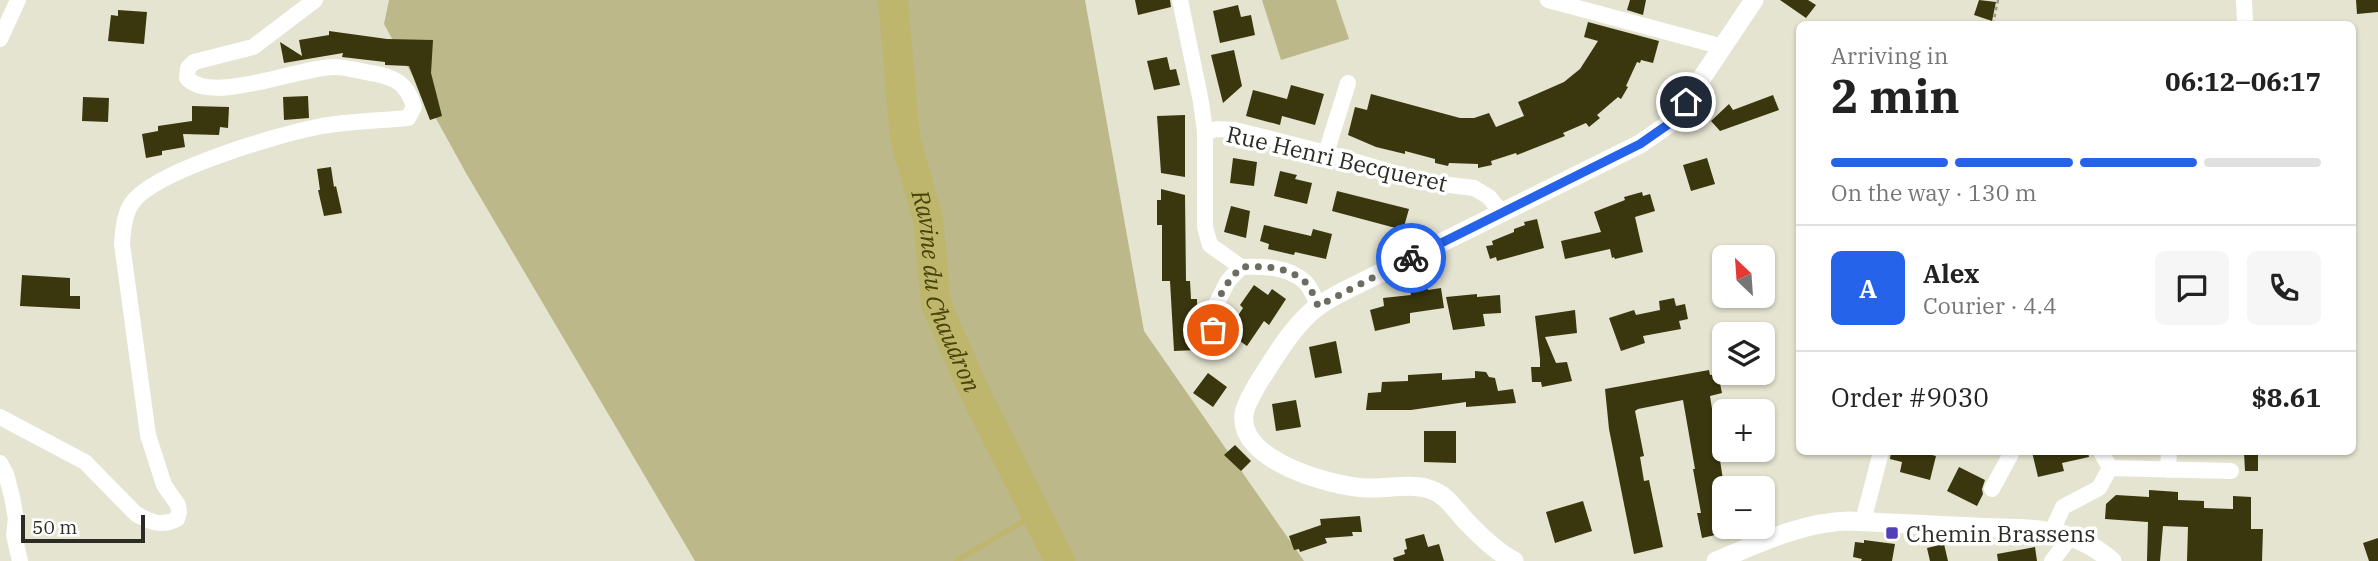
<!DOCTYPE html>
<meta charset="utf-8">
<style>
:root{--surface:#fff;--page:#f6f6f6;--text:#222;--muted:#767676;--line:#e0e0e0;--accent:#2563eb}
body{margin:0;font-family:"IBM Plex Serif",serif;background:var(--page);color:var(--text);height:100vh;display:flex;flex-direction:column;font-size:26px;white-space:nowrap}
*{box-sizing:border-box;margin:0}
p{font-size:23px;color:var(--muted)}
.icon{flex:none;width:38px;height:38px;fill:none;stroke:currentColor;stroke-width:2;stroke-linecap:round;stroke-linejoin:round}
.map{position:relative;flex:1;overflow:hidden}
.panel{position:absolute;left:1796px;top:21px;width:560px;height:434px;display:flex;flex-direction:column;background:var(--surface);border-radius:10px;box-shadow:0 2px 5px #0004}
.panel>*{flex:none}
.needle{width:46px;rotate:335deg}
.controls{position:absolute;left:1712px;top:245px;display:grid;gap:14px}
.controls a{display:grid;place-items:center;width:63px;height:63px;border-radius:10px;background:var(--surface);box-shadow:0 2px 5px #0004;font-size:35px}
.scale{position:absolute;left:21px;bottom:18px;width:124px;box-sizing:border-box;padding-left:7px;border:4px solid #2c2c25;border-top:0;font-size:19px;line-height:24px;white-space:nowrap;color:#2c2c25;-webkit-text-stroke:5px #fff;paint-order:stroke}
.pin{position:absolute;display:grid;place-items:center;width:60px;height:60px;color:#fff;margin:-30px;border:4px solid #fff;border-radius:50%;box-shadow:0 2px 7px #0007}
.courier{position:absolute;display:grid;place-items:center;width:70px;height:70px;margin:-35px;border:5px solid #2563eb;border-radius:50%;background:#fff;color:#222;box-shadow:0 2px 9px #0007}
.summary em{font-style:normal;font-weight:700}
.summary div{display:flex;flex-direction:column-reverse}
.summary{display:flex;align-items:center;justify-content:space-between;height:119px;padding:0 35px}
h1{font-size:46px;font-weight:700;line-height:52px}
.bar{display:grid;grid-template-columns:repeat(4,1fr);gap:10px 7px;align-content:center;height:84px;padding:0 35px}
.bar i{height:9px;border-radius:5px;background:var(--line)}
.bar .active{background:var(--accent)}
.bar p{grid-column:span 4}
.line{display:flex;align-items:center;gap:18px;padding:0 35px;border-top:2px solid var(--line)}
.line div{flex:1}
.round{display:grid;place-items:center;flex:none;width:74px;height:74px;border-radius:10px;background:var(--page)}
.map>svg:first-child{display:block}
</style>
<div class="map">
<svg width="2378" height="561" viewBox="0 0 2378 561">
<rect width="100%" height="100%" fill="#e5e4d1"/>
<path fill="#bcb889" d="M389 0H1085L1144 331 1304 561H695L466 173 384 24Z
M1262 0H1336L1349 39 1281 60Z"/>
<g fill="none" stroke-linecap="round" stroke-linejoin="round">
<path stroke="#bdb66c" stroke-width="5" d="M956 561 1036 514"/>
<path stroke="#bdb66c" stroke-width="30" id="s1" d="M893 0 905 138 928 219 936 304 975 393 1060 561"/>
</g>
<path fill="#3a360e" d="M1135 0H1170L1171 7 1138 15Z
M1630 0H1646L1643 15 1627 10Z
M1780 0H1808L1816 5 1806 18Z
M1979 0 1996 2 1992 21 1974 15Z
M2356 0H2378V12L2357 14Z
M1238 5 1241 17 1251 15 1255 35 1220 43 1213 11Z
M118 10 147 12 144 44 108 41 111 15 118 16Z
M1588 22 1659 41 1653 63 1641 60 1640 63 1637 62 1626 86 1628 87 1621 99 1618 97 1597 115 1600 118 1589 127 1586 123 1563 133 1565 136 1517 155 1516 153 1491 161 1492 165 1478 168V164L1449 163 1448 166 1435 163V159L1405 151V154L1376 147 1348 135 1355 107 1367 110 1371 94 1460 118H1474L1489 113 1496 127 1524 116 1518 102 1564 82 1580 69 1598 41 1584 37Z
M329 31 387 39 433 40 431 73 442 116 430 120 409 66 385 65V62L342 57 343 53 284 63 280 42 302 56 299 40 329 35Z
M1234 50 1242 86 1223 103 1211 55Z
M1167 57 1170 70 1176 69 1180 85 1154 90 1147 61Z
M1291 85 1324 94 1315 125 1282 116 1280 125 1246 116 1253 90 1287 99Z
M1773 95 1779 110 1720 131 1711 121 1729 104 1733 110Z
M308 96 309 118 284 120 283 97Z
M83 97 109 98 108 122 82 121Z
M192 106 229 107 228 128 220 127 219 135 183 134 185 147 162 151V155L146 158 142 134 158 131V126L192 121Z
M1185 115V177L1161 173 1157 116Z
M1233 158 1257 162 1254 186 1230 183Z
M1707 158 1715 184 1691 191 1683 165Z
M331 167 334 187 336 186 342 213 324 216 318 190H320L317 169Z
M1280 171 1297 175 1295 179 1312 183 1307 204 1274 196Z
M1161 189 1185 195 1186 281H1190L1191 299H1197L1198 350 1174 351 1170 281H1162V225H1157V200H1161Z
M1337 191 1409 209 1403 230 1332 211Z
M1642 192 1643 196 1650 194 1655 211 1635 217 1643 252 1615 259 1614 257 1612 258 1610 249 1565 259 1561 241 1601 232 1594 212 1625 200 1624 197Z
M1231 206 1250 211 1246 238 1224 232Z
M1537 219 1544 248 1497 261 1496 257 1490 259 1486 246 1493 245 1492 241 1514 232V229L1525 225 1524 222Z
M1264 225 1311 236 1313 229 1332 234 1326 259 1295 252 1294 255 1268 249 1269 244 1260 241Z
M22 275 70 278V296H80V309L20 306Z
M1425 284 1428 290 1441 288 1444 308 1410 313V323L1375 331 1370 310 1384 306 1383 298 1411 295 1409 288Z
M1254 285 1268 295 1272 289 1286 299 1269 325 1264 321 1247 346 1227 332 1243 308 1240 305Z
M1477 294V297L1500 295 1501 313 1483 314 1485 326 1453 330 1446 297Z
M1674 298 1676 306 1685 304 1688 319 1679 321 1681 329 1643 336 1645 343 1621 351 1609 318 1634 310 1636 315 1660 310 1659 301Z
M1575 310 1577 333 1545 337 1556 363 1567 362 1572 381 1542 387 1541 382H1532L1531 367H1540V359L1535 316Z
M1336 341 1342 373 1315 378 1309 347Z
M1709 370 1710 375 1718 374 1722 393 1710 396 1724 486V533L1702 538 1697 513H1701L1693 469H1695L1683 400 1638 409 1635 411 1644 456 1640 457 1644 481 1649 480 1663 547 1634 554 1609 429 1605 389Z
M1475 371 1486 372 1489 377 1495 378 1498 391 1513 389 1516 403 1466 407V402L1411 410H1366L1368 393 1381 392 1382 382 1408 381V375L1442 373V380L1475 378Z
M1208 373 1227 387 1213 407 1193 393Z
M1296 400 1301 427 1276 431 1272 404Z
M1424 431H1456V463L1424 462Z
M1235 445 1251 461 1241 471 1224 455Z
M1891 452H1921L1936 456 1930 480 1900 472 1902 462 1890 459Z
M2032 452H2088L2089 457 2062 463 2064 471 2038 477Z
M2244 452H2258V471H2245Z
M1959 467 1985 480 1982 489 1983 494 1977 506 1947 491Z
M2149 490 2178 492V500L2204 501V508L2233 509V496L2251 497V529H2263L2262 561H2187L2188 527 2163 526 2160 561H2147L2148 522 2105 519 2106 504 2116 495 2149 497Z
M1583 501 1592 531 1555 543 1546 512Z
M1360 516 1362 532H1352L1353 536 1325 538 1327 543 1300 552 1299 549 1294 550 1289 536 1321 525 1320 519Z
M1424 534 1428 547 1439 544 1444 561H1394L1393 558 1405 554 1404 550 1407 549 1405 539Z
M2378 538V561H2369L2363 543Z
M1864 540 1895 544 1892 561H1861L1862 559 1853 557 1855 542 1864 543Z
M1944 544 1948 561H1930L1927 548Z
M2035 547 2037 561H1998L1997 554Z"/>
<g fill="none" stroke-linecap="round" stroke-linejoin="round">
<path stroke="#989789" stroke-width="2.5" stroke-dasharray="3.5 3.5" stroke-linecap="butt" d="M1993 24 1998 0"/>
<path stroke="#fff" stroke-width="16" d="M1180 0 1201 102 1205 132V227L1210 245 1241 267C1262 266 1288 266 1305 282 1311 287 1315 299 1318 306
M1548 0 1723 47
M2244 0 2245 24
M0 39 18 0
M1205 132 1217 129 1235 130 1326 153 1424 182 1474 188 1489 197 1501 212
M1326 153 1348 83
M1212 350 1213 310 1228 281 1241 267
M0 417 85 462 136 514C150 522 162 527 177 519L179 512 178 505 164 485 148 435 122 244C123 231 124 214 132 203 154 171 277 135 317 127 347 121 378 121 408 118L414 107C407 83 395 77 371 73 359 71 346 67 334 67 299 67 212 105 187 78L188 68 194 62 253 47 315 0
M0 463 6 474 12 497 16 519 14 535 20 561
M2110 468 2231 471
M2168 470 2169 452
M1992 489 2012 452
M1863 521 1881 452
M2052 531 2063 507 2099 488 2110 468 2101 452
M2052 561 2065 544 2068 536"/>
<path stroke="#fff" stroke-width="19" d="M1514 561C1497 552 1478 534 1465 520 1454 508 1446 494 1429 489 1409 483 1386 489 1366 488 1331 486 1238 461 1244 414 1246 403 1252 394 1257 385 1273 360 1289 332 1311 312 1320 304 1331 298 1342 292L1640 144 1673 121 1754 0
M1716 561C1760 543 1802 522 1849 521 1891 523 1932 525 1974 527 2027 530 2067 523 2112 561"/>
</g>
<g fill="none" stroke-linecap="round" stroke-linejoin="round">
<path stroke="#6d6c61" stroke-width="7" stroke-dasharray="0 12.6" d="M1213 330C1213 303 1223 287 1241 267 1262 266 1288 266 1305 282 1311 287 1315 299 1318 306L1411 258"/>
<path stroke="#2563eb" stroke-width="9" d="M1411 258 1640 144 1673 121 1686 102"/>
</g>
<rect fill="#5240b7" stroke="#fff" stroke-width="2.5" x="1885" y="526" width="14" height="14" rx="3.5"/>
<g text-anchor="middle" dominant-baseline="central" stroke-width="7" stroke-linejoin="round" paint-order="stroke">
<g font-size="23" fill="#2c2c25" stroke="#fff">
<text transform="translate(1337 158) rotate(13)">Rue Henri Becqueret</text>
</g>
<g font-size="23" fill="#2c2c25" stroke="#fff" text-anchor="start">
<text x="1906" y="533">Chemin Brassens</text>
</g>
<g font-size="24" font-style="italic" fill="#484306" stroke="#fff">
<text stroke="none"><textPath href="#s1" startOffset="298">Ravine du Chaudron</textPath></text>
</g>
</g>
</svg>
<div class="controls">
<a><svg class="needle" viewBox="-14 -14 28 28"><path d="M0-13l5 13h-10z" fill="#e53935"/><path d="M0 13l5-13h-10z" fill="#767676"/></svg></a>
<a><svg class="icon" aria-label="layers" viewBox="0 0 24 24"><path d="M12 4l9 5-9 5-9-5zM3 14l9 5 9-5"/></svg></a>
<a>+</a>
<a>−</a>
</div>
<div class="scale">50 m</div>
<div class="pin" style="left:1213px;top:330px;background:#ea580c"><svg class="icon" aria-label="bag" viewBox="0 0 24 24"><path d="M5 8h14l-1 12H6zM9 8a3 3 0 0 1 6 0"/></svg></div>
<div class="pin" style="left:1686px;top:102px;background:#1f2937"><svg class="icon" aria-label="home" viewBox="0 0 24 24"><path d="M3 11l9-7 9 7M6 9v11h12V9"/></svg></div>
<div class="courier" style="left:1411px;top:258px"><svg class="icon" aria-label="bike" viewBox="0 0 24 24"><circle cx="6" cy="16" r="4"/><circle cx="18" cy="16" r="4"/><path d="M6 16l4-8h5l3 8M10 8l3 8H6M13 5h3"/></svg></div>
<section class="panel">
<div class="summary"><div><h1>2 min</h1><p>Arriving in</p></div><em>06:12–06:17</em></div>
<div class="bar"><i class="active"></i><i class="active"></i><i class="active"></i><i></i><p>On the way · 130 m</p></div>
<div class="line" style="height:126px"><b class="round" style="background:var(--accent);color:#fff">A</b><div><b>Alex</b><p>Courier · 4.4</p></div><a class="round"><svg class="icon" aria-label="chat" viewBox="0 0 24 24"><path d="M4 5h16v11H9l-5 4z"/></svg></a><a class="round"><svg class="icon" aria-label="phone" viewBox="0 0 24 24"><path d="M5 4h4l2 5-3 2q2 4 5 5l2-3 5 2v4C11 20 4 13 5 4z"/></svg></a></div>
<div class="line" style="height:91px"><div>Order #9030</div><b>$8.61</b></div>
</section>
</div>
